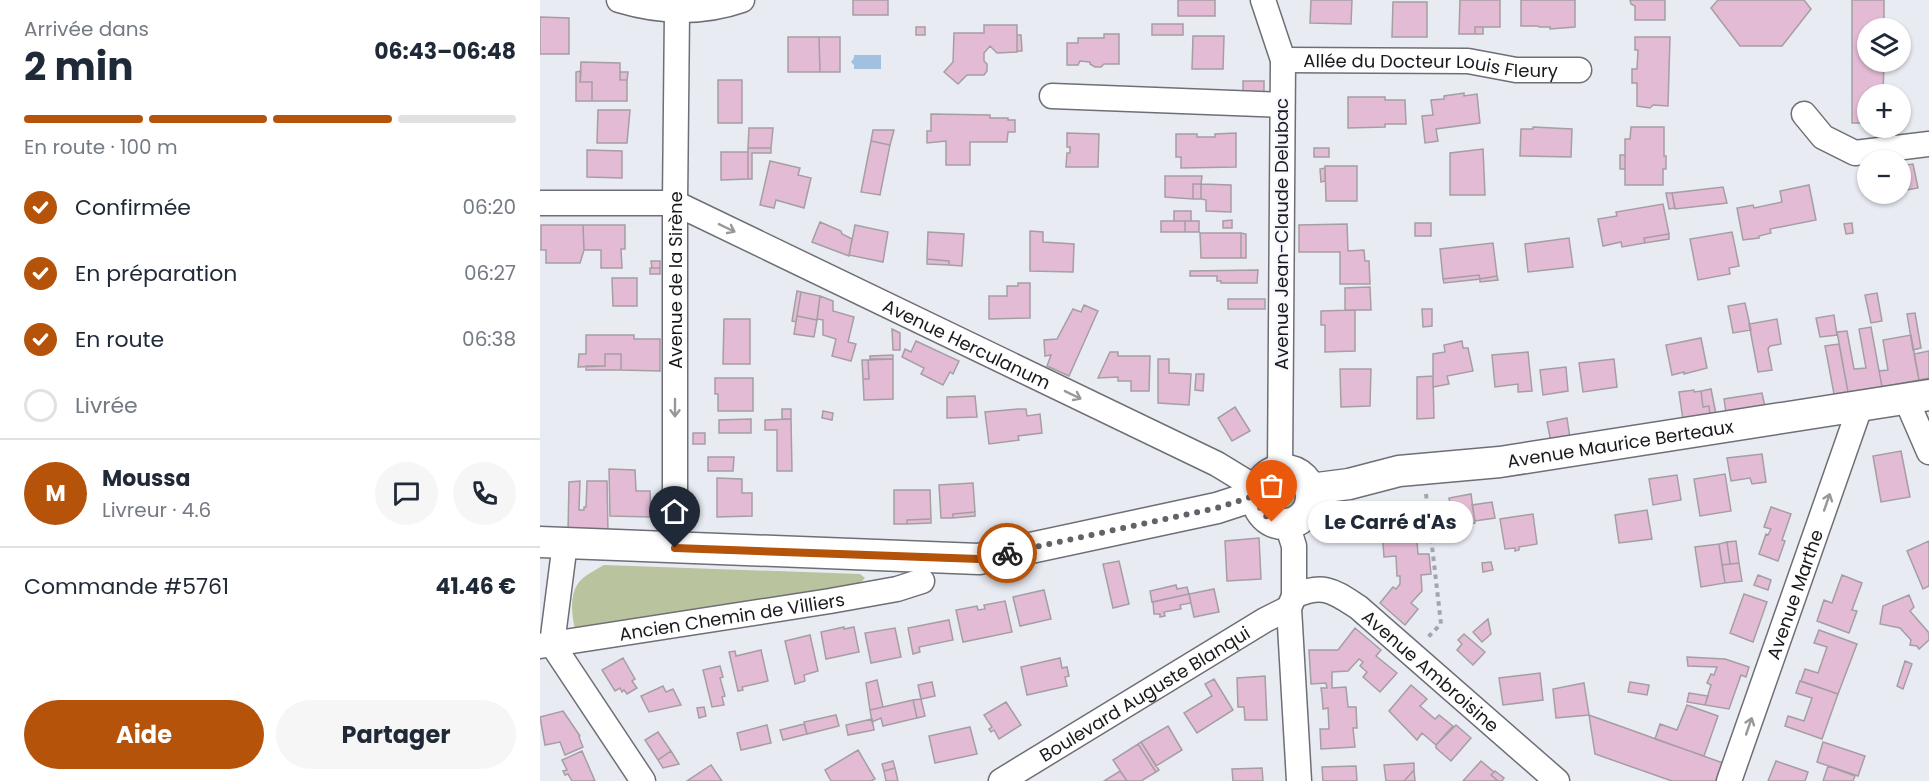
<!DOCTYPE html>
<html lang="fr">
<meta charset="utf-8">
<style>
:root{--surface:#fff;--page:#f6f6f7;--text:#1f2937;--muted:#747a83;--line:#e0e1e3;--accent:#b45309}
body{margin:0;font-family:Poppins,sans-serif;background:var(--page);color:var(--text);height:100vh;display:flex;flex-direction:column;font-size:22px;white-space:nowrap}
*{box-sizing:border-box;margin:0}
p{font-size:20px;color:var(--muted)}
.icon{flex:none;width:33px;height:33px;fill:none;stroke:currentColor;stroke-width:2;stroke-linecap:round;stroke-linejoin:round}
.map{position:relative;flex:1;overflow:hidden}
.drawer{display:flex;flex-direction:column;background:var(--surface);width:540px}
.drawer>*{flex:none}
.buttons{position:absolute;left:1317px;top:18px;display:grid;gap:12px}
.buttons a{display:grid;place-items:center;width:54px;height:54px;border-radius:50%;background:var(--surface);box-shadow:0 2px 4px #0004;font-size:30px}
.pin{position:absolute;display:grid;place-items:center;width:51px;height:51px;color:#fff;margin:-62px -26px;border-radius:50% 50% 50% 0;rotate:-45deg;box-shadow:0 0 6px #0007}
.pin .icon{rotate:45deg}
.courier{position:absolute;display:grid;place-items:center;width:60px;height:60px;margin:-30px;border:4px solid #b45309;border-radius:50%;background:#fff;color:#222;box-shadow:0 2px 8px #0007}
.bubble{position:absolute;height:42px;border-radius:21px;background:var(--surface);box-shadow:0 2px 4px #0004;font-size:20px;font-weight:700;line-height:42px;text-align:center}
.overview em{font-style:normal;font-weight:700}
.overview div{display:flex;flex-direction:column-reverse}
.overview{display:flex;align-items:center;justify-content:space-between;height:102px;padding:0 24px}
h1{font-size:39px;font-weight:700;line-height:45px}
.bar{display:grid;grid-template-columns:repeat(4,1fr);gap:9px 6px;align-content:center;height:72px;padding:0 24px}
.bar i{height:8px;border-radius:4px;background:var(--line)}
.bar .active{background:var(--accent)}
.bar p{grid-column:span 4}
.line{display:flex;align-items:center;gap:15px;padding:0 24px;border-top:2px solid var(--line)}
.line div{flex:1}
.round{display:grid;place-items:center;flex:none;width:63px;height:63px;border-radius:32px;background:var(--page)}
ol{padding:0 24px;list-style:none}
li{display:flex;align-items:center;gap:18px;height:66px}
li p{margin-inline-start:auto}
li .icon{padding:6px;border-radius:50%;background:var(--accent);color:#fff;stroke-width:4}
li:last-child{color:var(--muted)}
li i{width:33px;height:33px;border:3px solid var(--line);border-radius:50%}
.button{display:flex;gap:12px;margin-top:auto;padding:12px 24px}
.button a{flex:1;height:69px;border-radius:36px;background:var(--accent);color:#fff;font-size:24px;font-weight:700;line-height:69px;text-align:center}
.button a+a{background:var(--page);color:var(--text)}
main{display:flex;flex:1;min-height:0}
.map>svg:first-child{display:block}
</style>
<main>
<section class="drawer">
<div class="overview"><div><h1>2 min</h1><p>Arrivée dans</p></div><em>06:43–06:48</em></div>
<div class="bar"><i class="active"></i><i class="active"></i><i class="active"></i><i></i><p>En route · 100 m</p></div>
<ol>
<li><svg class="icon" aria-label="check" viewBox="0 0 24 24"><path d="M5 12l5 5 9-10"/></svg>Confirmée<p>06:20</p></li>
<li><svg class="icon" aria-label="check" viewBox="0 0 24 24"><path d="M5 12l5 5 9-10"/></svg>En préparation<p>06:27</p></li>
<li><svg class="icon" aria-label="check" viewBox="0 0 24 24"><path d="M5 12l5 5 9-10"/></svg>En route<p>06:38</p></li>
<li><i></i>Livrée</li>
</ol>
<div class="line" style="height:108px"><b class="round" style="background:var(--accent);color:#fff">M</b><div><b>Moussa</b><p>Livreur · 4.6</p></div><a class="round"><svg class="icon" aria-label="chat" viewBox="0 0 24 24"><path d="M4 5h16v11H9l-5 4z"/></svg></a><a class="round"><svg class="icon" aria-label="phone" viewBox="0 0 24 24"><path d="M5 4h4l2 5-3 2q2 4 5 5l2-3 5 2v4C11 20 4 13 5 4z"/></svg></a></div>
<div class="line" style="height:78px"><div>Commande #5761</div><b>41.46 €</b></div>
<div class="button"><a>Aide</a><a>Partager</a></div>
</section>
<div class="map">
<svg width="1389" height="781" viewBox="0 0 1389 781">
<rect width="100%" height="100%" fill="#e9ebf3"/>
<path fill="#b9c39e" d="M731 498a14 14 0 1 1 28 0a14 14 0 1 1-28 0Z
M64 565 320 574 325 578 319 584 204 605 35 629C31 613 29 589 43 578 49 573 57 569 64 565Z"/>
<path fill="#a2c0e0" d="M314 55H341V69H314V65L311 62 314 58Z"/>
<path fill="#e3bbd5" stroke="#a59ea2" stroke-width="1.5" d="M313 0H348V15H313Z
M638 0H675V16H638Z
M771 0H812L811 24 770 23Z
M920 0H960V27H935V34H919Z
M981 0H1035V27L1010 29V27H999L998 26H981Z
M1090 0H1125V20H1095V6L1091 4Z
M1178 0H1264L1271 9 1242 46H1200L1171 8Z
M1312 0H1344V28H1328V62H1344L1343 94H1328V123H1312Z
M853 2H887V37H852Z
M0 17 29 18V54H0Z
M612 24H643V35H612Z
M444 25H477V52L457 53 450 46 444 53V61L447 64V71L444 75H427L418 84 404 72 413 62 414 33H444Z
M376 27H385V35H376Z
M935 27H943V34H935Z
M564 34H579V64H564L561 67H555L550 64V62L540 61 538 65H527V43H538V38H564Z
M477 35H481L482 51H477Z
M653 36H684L683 69H652Z
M248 37H279L280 72H248Z
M279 37H300V72H280Z
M1095 37H1130L1128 106 1113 105 1110 108 1097 106V83H1092V69H1097L1098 50H1095Z
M41 62 80 63V80H87V101H52V82H40Z
M41 71 40 82H52V101H36V72Z
M80 72H88L87 80H80Z
M178 80H202V123H178Z
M703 81H724V94L703 93Z
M924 93V96L937 94 940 123 896 129 898 141 885 143 882 116 893 115 891 100 904 99V96Z
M808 97H845V100H865L866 124H845V127L808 128Z
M58 110H90L87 143H57Z
M391 114 450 115V118H468V120H475V132H468L467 142H430V165H406V141L387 143V131H391Z
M993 127 1032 129 1031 157 980 156 981 129H993Z
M1091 127H1124V156H1126V169H1123V185H1085V139H1090Z
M209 128H233L231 148H208Z
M333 130H354L350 145 331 141Z
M527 133 559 134 558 167H526L527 153H530V147H527Z
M696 133V167L641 168V157H636V134H657V137H675V134Z
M331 141 350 145 340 195 321 192Z
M208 148H231V153H212V179H208Z
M774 148H789V157H774Z
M943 149 945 195H910V153Z
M47 150 82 151V178L47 177Z
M181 152H208V179L181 180Z
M1080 155H1085V169H1080Z
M230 161 260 168 258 175 271 178 264 208 236 200 234 208 220 205Z
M1373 164 1378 188 1360 191V166Z
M785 166H817V201H786Z
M785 168V181L781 182 780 169Z
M625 176H662L661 184H653V199L625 197Z
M653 184H661V199H653Z
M661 184 691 185V212L666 211V200L661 199Z
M1269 185 1276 220 1230 229 1231 233 1219 236V238L1203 240 1197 208 1213 205 1214 208 1242 202 1240 191Z
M1183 187 1187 203 1135 209 1132 193Z
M1126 193H1132L1135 208 1129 209Z
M1123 204 1129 234 1104 238 1105 243 1082 247 1081 242 1063 246 1058 219 1077 216 1076 212Z
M634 211H651V221H634Z
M692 220V228H683V221Z
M621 221H645V232H621Z
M645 221H659V232H645Z
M280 222 301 231 302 234 312 239 309 256 272 242Z
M875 223H891V236H875Z
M1312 223 1313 233 1306 234 1304 224Z
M807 224 808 251 824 250 825 261H829L830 284H800V252H759V225Z
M1 225H43L44 250 40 263H6V250H1Z
M43 225H85V249H81L82 268H61V250H44Z
M315 225 348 232 343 262 309 255Z
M490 231 503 232V242L534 244 533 272 490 271Z
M388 232 424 234 422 266 409 265V261L387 259Z
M1192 232 1199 266 1189 268 1190 274 1158 280 1150 239Z
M660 233H701V258H661Z
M701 233 706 234V258H701Z
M1129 234V239L1105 243 1104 238Z
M1029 238 1033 267 988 272 985 244Z
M953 243 957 276 940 279 939 275 903 279 900 249Z
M387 259 409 261V265L387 264Z
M111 261H120V268H112Z
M110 268H120V274H110Z
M718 270 717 283H681V281H677V276H650V271Z
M939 275 940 279 904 283 903 279Z
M957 276 958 280 940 282V279Z
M72 278H97V306H73Z
M478 283H490V318L449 319V296H467V286H478Z
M830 287 831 310H805V288Z
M257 291 261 292 256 322 252 321Z
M261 292 280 296 277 320 257 316Z
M1337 293 1342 321 1331 323 1325 295Z
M280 296 293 301V311L314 317 308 342 316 344 311 361 292 356 296 339 283 335V320L277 319Z
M688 299H725V309H688Z
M1205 303 1211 330 1193 333 1188 306Z
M544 305 558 311 529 376 507 366 511 355 505 356 504 340 517 339 533 309 541 312Z
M882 309H892V326L883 327Z
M815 310V351L785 352V325H781V311Z
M1375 313 1381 348 1373 350 1367 314Z
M1294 315 1297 335 1280 337 1276 318Z
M257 316 277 320 274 337 254 334Z
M184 319H210V364H183Z
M1237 319 1241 344 1230 346 1228 349 1232 370 1218 372 1209 324Z
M1331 327 1342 387 1308 392 1297 332 1307 331 1314 369 1326 368 1319 329Z
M352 329 360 333V350H353Z
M46 335H94V339H120V371L81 370V354H65V366L38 367 39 354H46Z
M1371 335 1379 380 1342 387 1339 371 1348 370 1343 340Z
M1161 338 1167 368 1144 374V372L1132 375 1126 345Z
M376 341 419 361 413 374 410 372 403 385 381 374 384 368 362 357 365 349 371 352Z
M922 341 923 348H928L933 371 907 376 909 384 893 387V354L905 352 904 345Z
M1299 344 1308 392 1294 394 1285 346Z
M1389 351V378L1379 380 1374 354Z
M570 352H578V356H610L609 391H591V381H578V377L558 378Z
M988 352 992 391 978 392V384L955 387 952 355Z
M65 354H81V370H46V366H65Z
M353 355V359H330V356Z
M353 359V399L324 400 323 379H329L328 360Z
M618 359H629V373L651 374 649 405 618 403Z
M1074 359 1077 387 1043 392 1039 363Z
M322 360H328L329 379H323Z
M1026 367 1028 391 1003 395 1000 370Z
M800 369H831L830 406 801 407Z
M656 374H664L663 391 655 390Z
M893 376 894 418 877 419V377Z
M175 378H213V411H178V394H175Z
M1171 389 1176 414 1170 415 1169 406 1163 407 1161 391Z
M1154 390V392L1161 391 1163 407 1169 406 1170 415 1143 420 1139 392Z
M1222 393 1225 407 1186 413 1184 399Z
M435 396 437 417 407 418V397Z
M695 407 710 431 692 441 678 418Z
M242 409H251V419H242Z
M478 409H486L487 416 500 414 502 433 478 436 479 440 449 444 445 412Z
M283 411 293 413 292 420 282 418Z
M1027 418 1030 438 1011 442 1007 422Z
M211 419V433H179V420Z
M251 419 252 471H237V430H225V420Z
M153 433H165V444H153Z
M1361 451 1370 497 1341 502 1333 456Z
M1222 454 1226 482 1212 484 1210 478 1191 481 1187 458Z
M168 457H194L193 471H168Z
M69 469 95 470 96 491H110L111 517 70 516Z
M1185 474 1191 511 1160 516 1154 479Z
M1137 475 1141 500 1113 505 1109 479Z
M177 478 202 479V493H212V516L177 517Z
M40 481 39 510H44V507H46L47 481H67L68 533 28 532 29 482Z
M433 483 435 512 413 514V518H401L399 485Z
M354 490H390L391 519 367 520V524H354Z
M931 494 935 523 914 526 909 498Z
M952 502 955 518 935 521 932 505Z
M1231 507 1251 514 1242 540 1245 541 1238 561 1219 554 1226 534 1228 535 1231 529 1224 527Z
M1107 510 1112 539 1079 543 1075 515Z
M435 512V516L413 518V514Z
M993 514 997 544 979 547V550L975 551V548L965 549 960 519Z
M875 515 878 554H889L891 574 881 575 882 591 871 603 878 609 865 625 840 603 853 587 856 589 860 584V576H857L856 556 844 557 841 517Z
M391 519V523L367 524V520Z
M719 538 721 579 687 581 685 541Z
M1196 541 1199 563 1190 564 1187 542Z
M1389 541V586L1383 589 1367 551Z
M1187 542 1190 564 1182 565 1179 544Z
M1179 544 1185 583 1161 587 1155 547Z
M579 561 589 604 573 608 563 564Z
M951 562 953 570 943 572 942 563Z
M1199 563 1202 581 1185 583 1182 565Z
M1218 575 1231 580 1228 590 1214 585Z
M1302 575 1322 583 1312 610 1317 611 1309 633 1277 621 1284 600 1292 603Z
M636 585 637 589 647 587 649 594 612 602 610 591Z
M674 589 679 612 654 617 649 594Z
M504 590 511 619 480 626 473 597Z
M649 594 651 603 640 605 641 609 624 612 625 616 620 617V614H614L613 602Z
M1204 594 1227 602 1213 642 1190 633Z
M1369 595 1374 607 1370 611 1389 633V640L1379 649 1377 646 1370 645 1371 640 1360 628 1340 624 1343 606Z
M465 601 472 632 423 642 416 610 437 606 438 610 445 609 444 605Z
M948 619 951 634 942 642 933 632Z
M409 620 413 640 379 647 380 652 373 654 368 628Z
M304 627V629L314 627 319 652 286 659 281 632Z
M355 628 361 657 331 663 325 633Z
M815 628 841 650 836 656 857 673 840 692 823 677 827 672 820 666 823 662 819 659 808 671 792 672V688L806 687 808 707H816L817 728H813L815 747 781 749 780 729H789L788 708 783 709 782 695 781 688H787L786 683 771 684 769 650H798Z
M1279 630 1317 644 1298 694 1261 681 1265 669 1278 673 1287 647 1274 643Z
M924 634 945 652 933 665 917 650 922 644 918 640Z
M270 635 278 671 264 675 265 681 255 684 245 641Z
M221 650 228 681 202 687 203 690 198 691 189 652 195 651 196 656Z
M1147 657 1185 659 1209 667 1206 677 1201 675 1189 709 1165 705 1171 685 1167 683 1171 674 1174 675 1177 667 1148 666Z
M83 658 95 679 92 681 97 688 87 694 84 690 82 692 80 688 75 691 62 670Z
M520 658 522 668 527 667 529 676 525 677 527 686 487 695 481 667Z
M1365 661 1372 664 1363 689 1357 686Z
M180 666 183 677 180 678 185 696 182 697 184 705 172 707 163 670Z
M1000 673 1003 700 963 705 959 678Z
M725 676 727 720H705L704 707H698L697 678Z
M674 679 693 710 657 733 644 713 672 696 665 684Z
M337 680 343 707 330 710 326 683Z
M1260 681 1298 694 1282 739 1245 726 1248 716 1264 721 1272 698 1256 693Z
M392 682 395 696 381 699 378 685Z
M1090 682 1109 685 1107 695 1088 692Z
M1044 683 1049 715 1016 718 1013 689Z
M871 685 887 699 880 706 895 719 899 715 913 726 896 745 882 733 877 740 849 711Z
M123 686 126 692 133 689 141 705 109 712 101 696Z
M1149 693 1168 696 1165 705 1147 702Z
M381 699 385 716 377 718 373 700Z
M373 700 377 718 343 726 341 718 332 722 330 710Z
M466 702 481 725 459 739 454 730 451 732 449 729 452 727 444 715Z
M1147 705 1178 716 1164 756 1115 739 1120 724 1137 730Z
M164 707 166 716 159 718 157 708Z
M23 711 40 736 39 737 43 747 25 755 20 742 5 745 0 717Z
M296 715 299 726 267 734 264 722Z
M1049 715 1183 763 1177 781H1132L1055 754Z
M332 719 334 730 308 735 306 725Z
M264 724 267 734 243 740 240 730Z
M227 725 231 743 201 750 197 733Z
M916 725 931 738 911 761 896 748V745Z
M628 726 642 750 616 766 601 742Z
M430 727 437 754 395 763 389 736Z
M118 732 131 751 118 760 105 740Z
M601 742 619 770 616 772 598 744Z
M1283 742 1325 756 1318 776 1277 762Z
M598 744 616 772 601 781H587L573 760Z
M318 750 335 779 331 781H291L285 770Z
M42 751 55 781H32L28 774 25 775 23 771 27 770 22 760Z
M131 751 139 764 123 768 118 760Z
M353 761 355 768 344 771 342 764Z
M941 761 954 772 951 775 958 781H923Z
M1236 761 1268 772 1265 781H1228Z
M874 763V770L864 781H846L844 765Z
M171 765 182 781H147Z
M816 766 817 781H783L782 767Z
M1288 766 1315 776 1313 781H1283Z
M355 768 358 781H346L344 771Z
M722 768 723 781H693L692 769Z
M874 770 875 781H864Z
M580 771 587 781H564Z
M955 771 964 778 962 781H958L951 775Z"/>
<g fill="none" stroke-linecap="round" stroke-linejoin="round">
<g stroke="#6e6f76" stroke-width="27">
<g id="minor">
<path d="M79 0C119 12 162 14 202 0"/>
<path d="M723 0 743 60 740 470"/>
<path id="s1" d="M743 60 928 61 976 70H1039"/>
<path d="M512 96 742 105"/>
<path d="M1264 114 1283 137 1315 153 1389 144"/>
<path id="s2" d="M0 203H135L677 464 718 489"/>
<path d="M1366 399 1389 452"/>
<path d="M747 524 754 546V596L749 608 759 781"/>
<path d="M25 543 12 644 103 781"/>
<path id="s3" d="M135 548V203L137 11"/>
<path id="s4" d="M754 596C784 583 793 591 818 607L1017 781"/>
<path id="s5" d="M0 646 290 601 357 589 382 581"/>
<path id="s6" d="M461 781 725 620 749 608"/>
<path id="s7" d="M1189 781 1320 407"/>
</g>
</g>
<g stroke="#6e6f76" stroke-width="33">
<g id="major">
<circle cx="744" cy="497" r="27"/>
<path id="s8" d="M770 489 809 484 859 471 960 462 1389 395"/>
<path d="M0 542 439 559 677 508 717 495"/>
</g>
</g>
<path stroke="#a4a5ac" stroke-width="4" stroke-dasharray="4.5 4.5" stroke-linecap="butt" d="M886 494 901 624 887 638"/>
<use href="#minor" stroke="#fff" stroke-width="24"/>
<use href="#major" stroke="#fff" stroke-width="30"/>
</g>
<defs><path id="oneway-shaft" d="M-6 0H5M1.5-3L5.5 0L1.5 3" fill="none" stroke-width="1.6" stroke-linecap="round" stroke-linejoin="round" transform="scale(1.5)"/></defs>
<g stroke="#989899">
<use href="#oneway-shaft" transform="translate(187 228) rotate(26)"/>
<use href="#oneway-shaft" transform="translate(533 395) rotate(26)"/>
<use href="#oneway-shaft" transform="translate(135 408) rotate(90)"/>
<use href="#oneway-shaft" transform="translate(1287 502) rotate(-71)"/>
<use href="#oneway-shaft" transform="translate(1209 726) rotate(-71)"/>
</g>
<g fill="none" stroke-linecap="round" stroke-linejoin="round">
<path stroke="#626368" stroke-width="6" stroke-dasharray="0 10.8" d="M467 553 677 508 717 495 721 511 732 522"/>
<path stroke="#b45309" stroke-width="8" d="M135 548 439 559 467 553"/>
</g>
<g text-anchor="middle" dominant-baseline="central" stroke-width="4.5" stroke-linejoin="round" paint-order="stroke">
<g font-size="18" fill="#1a1a1d" stroke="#f7f8ff">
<text stroke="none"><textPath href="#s1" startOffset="148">Allée du Docteur Louis Fleury</textPath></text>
<text transform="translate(741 234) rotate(-90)">Avenue Jean-Claude Delubac</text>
<text stroke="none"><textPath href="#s3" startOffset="268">Avenue de la Sirène</textPath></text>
<text stroke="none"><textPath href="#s2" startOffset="459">Avenue Herculanum</textPath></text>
<text stroke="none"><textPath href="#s8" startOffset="314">Avenue Maurice Berteaux</textPath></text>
<text stroke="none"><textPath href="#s7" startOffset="198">Avenue Marthe</textPath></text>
<text stroke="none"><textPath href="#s5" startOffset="194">Ancien Chemin de Villiers</textPath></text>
<text stroke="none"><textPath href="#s4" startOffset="166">Avenue Ambroisine</textPath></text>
<text stroke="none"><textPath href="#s6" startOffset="168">Boulevard Auguste Blanqui</textPath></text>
</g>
</g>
</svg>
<div class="buttons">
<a><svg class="icon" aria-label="layers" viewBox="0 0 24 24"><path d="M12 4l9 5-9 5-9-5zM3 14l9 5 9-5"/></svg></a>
<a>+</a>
<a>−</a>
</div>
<div class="pin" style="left:732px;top:522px;background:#ea580c"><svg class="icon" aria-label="bag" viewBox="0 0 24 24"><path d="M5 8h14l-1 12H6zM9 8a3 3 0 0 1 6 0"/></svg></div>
<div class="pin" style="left:135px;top:548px;background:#1f2937"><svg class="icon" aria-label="home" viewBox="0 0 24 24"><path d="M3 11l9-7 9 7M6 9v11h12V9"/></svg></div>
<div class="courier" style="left:467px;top:553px"><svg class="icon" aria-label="bike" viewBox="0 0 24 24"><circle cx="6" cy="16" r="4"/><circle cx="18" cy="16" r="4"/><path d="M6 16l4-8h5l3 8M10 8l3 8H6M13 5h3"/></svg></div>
<div class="bubble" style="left:768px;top:501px;width:165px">Le Carré d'As</div>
</div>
</main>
